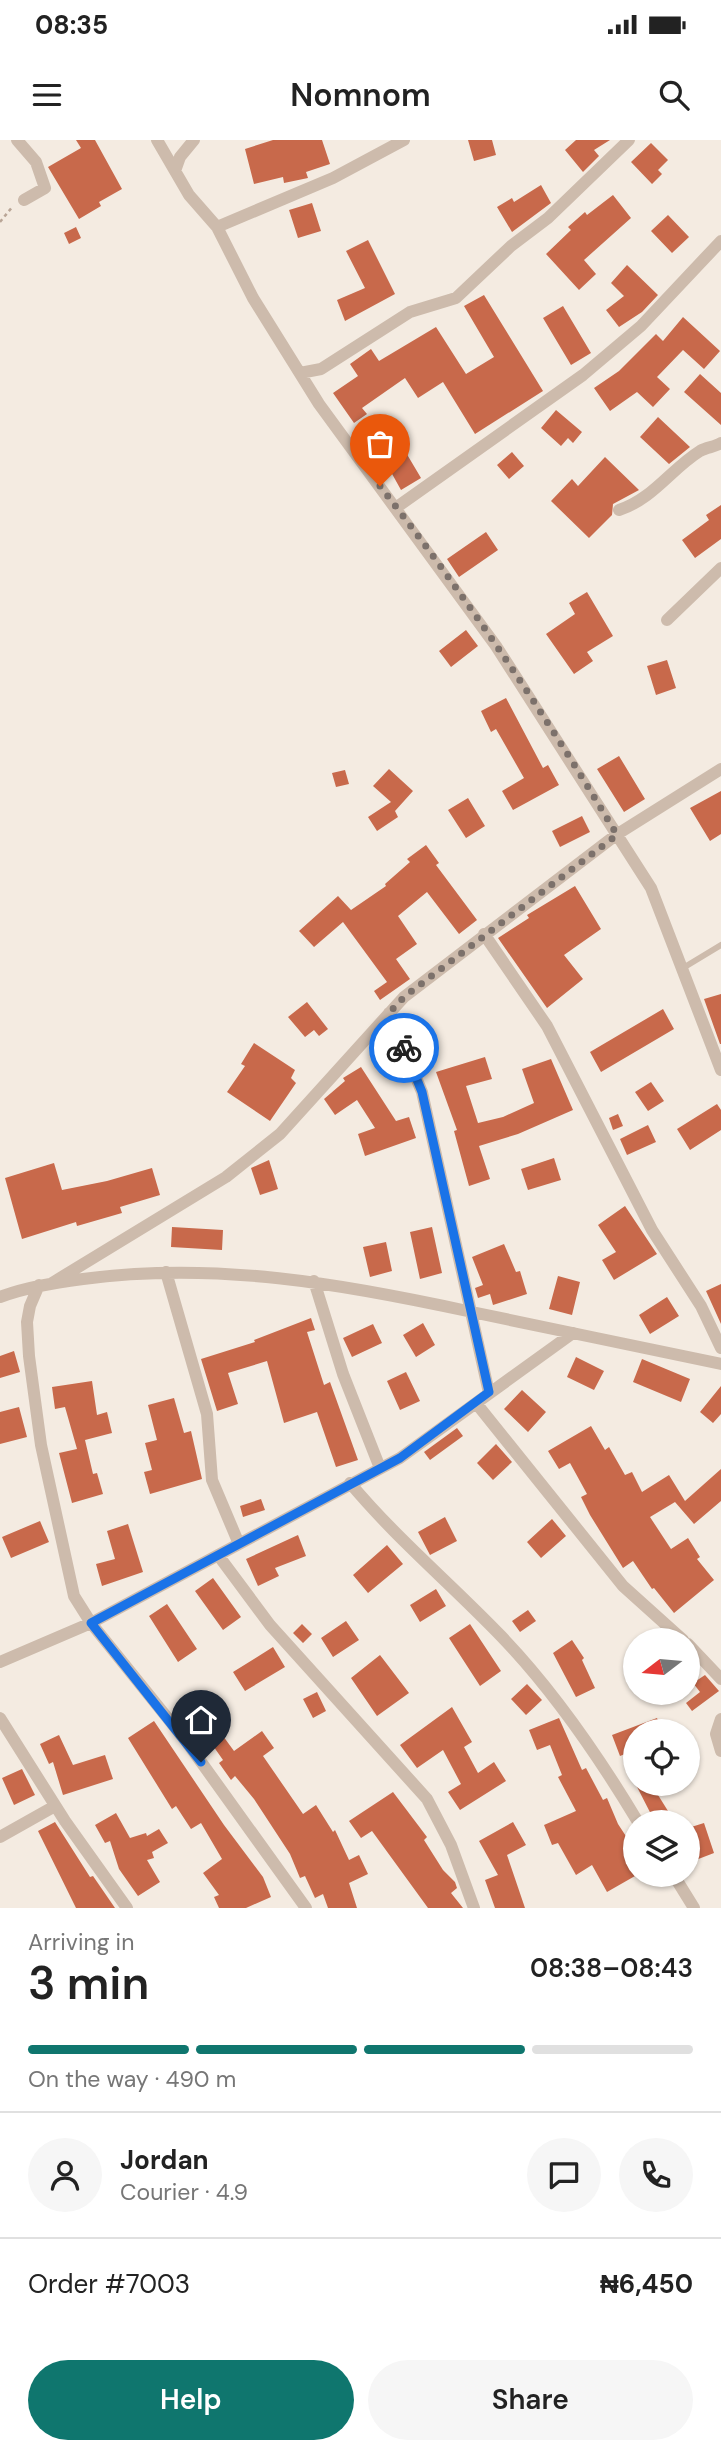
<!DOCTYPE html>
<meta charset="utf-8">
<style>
:root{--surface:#fff;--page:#f6f6f6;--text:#222;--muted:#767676;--line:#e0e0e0;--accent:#0f766e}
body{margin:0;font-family:"DM Sans",sans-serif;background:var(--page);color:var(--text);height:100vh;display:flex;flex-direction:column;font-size:26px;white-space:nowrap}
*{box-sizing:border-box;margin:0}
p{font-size:23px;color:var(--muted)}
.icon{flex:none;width:38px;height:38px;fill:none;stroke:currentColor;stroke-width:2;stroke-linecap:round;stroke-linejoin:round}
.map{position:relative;height:1768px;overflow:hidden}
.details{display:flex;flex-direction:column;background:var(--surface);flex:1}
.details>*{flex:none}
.needle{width:46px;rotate:254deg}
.buttons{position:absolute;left:623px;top:1488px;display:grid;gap:14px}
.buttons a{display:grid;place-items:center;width:77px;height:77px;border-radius:50%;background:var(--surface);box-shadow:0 2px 5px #0004;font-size:35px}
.pin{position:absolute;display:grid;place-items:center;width:60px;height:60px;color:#fff;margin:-72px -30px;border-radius:50% 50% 50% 0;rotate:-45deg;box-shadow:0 0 7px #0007}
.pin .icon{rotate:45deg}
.courier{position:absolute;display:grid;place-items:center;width:70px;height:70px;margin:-35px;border:5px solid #1a73e8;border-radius:50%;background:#fff;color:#222;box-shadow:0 2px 9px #0007}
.headline em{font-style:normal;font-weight:600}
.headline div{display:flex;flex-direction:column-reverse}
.headline{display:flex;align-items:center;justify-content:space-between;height:119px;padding:0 28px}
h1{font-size:46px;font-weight:600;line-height:52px}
.bar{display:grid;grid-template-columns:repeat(4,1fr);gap:10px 7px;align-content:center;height:84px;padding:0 28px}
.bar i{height:9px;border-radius:5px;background:var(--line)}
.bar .on{background:var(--accent)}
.bar p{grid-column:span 4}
.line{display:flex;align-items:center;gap:18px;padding:0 28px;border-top:2px solid var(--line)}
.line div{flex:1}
.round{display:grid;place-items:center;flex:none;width:74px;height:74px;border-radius:37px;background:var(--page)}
.primary-button{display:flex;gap:14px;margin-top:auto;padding:14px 28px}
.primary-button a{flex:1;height:80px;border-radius:42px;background:var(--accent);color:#fff;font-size:28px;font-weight:600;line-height:80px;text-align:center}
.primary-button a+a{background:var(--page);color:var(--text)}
.status{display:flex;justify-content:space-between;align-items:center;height:49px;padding:0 35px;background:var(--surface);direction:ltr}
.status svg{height:19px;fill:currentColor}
header{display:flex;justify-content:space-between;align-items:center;height:91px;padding:0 28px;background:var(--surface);font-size:32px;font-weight:600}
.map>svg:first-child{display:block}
</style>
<div class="status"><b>08:35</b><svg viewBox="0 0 49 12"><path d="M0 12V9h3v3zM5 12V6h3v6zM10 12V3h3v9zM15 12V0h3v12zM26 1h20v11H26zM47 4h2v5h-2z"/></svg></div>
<header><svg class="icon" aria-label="menu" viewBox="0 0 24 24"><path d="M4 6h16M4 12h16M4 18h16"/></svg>Nomnom<svg class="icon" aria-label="search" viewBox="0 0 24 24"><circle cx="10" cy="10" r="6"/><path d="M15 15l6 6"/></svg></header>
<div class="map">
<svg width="721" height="1768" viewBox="0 0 721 1768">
<rect width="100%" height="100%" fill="#f4ebe1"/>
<path fill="#c8694b" d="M76 0H95L122 49 99 62 101 66 79 79 48 27 81 8Z
M273 0H322L330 24 306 32 308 38 284 43 283 37 254 44 245 9Z
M468 0H492L496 15 474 21Z
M576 0H610L594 10 599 16 583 32 565 10Z
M651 3 668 20 658 30 662 34 652 44 631 22Z
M541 45 551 63 512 92 497 67 512 58 514 62Z
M613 55 631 78 584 120 596 134 579 150 546 114 571 90 568 87 585 72 587 75Z
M312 63 321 91 298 98 289 70Z
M668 75 689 97 672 113 651 91Z
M76 87 81 98 69 104 64 93Z
M368 100 395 154 345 181 337 160 365 148 346 111Z
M627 125 658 155 642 172 619 187 606 170 624 156 611 143Z
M484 155 543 251 475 294 443 242 418 258 405 238 362 268 367 274 354 283 333 253 358 236 350 224 371 209 379 221 436 187 466 234 494 217 464 166Z
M563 166 591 213 571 225 543 178Z
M683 177 720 211 704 229 683 210 657 237 670 249 653 267 637 252 610 271 594 248 619 231 656 194 663 201Z
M700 234 721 253V285L684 252Z
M556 270 582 292 573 303 568 298 561 306 541 288Z
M658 277 690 307 669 324 640 297Z
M405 311 421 338 401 350 386 323Z
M512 312 524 326 509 339 497 325Z
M605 317 639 350 613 364 612 375 589 398 551 361 572 339 578 346Z
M721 365V399L695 418 682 400 709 380 706 375Z
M486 392 498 410 459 437 447 419Z
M587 452 613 496 587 512 593 521 574 534 546 494 575 474 569 463Z
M466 490 478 506 451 527 439 511Z
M667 520 676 548 656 555 647 526Z
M506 558 543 628 548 625 559 645 513 670 502 651 524 638 496 589 491 592 481 571Z
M619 616 645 659 624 672 597 629Z
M389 629 413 651 395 671 398 677 377 691 368 677 391 662 373 646Z
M345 630 349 644 336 647 332 633Z
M721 651V694L710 701 690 668Z
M468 658 485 686 466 698 448 670Z
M582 676 590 692 560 707 552 691Z
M426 705 439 723 436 725 477 780 459 794 427 752 398 776 417 804 396 819 410 839 380 860 374 851 387 842 343 782 314 807 299 791 338 756 351 770 386 746 385 744 410 722 407 719Z
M575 746 601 789 564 815 583 839 547 868 498 798 529 778 527 775Z
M721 854V904H720L704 859Z
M307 862 328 889 319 896 314 890 305 897 288 877Z
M663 869 674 889 601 932 590 912Z
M254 903 295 930 291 938 296 943 270 981 227 952 245 926 241 924Z
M485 917 492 939 466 946 478 983 503 977 534 963 522 929 551 919 573 970 518 994 479 1006 490 1039 469 1046 454 991 457 990 436 932Z
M361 927 396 981 409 977 416 998 365 1016 358 994 375 988 357 960 335 975 324 959 345 941 343 938Z
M651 942 664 961 648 971 635 952Z
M717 964 721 970V990L690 1010 677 989Z
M618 974 623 986 613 990 609 978Z
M648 985 656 1002 627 1015 620 999Z
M554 1018 561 1040 528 1050 521 1029Z
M269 1020 278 1049 260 1055 251 1028Z
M54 1023 62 1050 107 1041 152 1028 160 1055 120 1067 122 1073 77 1086 76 1082 22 1099 5 1038Z
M625 1066 657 1114 614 1140 602 1120 616 1112 598 1085Z
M172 1087 223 1090 222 1110 171 1107Z
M432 1087 442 1133 420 1139 410 1092Z
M386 1102 392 1131 370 1137 363 1107Z
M504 1104 516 1132 520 1131 527 1154 493 1165 490 1154 478 1158 475 1148 483 1145 472 1117Z
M558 1136 580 1142 572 1175 549 1169Z
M721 1144V1184L706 1151Z
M667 1157 679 1176 650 1194 639 1175Z
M311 1178 315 1190 307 1192 324 1245 330 1242 358 1320 336 1327 317 1272 284 1283 267 1221 228 1233 238 1264 217 1271 201 1219 255 1202 254 1200Z
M423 1183 435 1205 416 1217 403 1195Z
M373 1184 382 1203 352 1217 343 1198Z
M14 1211 20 1232 0 1238V1216Z
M576 1217 604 1231 594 1250 567 1237Z
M642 1219 690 1239 681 1262 633 1242Z
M406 1232 420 1261 400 1270 387 1241Z
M92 1241 97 1275 107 1272 112 1293 85 1300 93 1334 97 1333 103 1354 72 1363 59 1313 77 1309 65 1267 55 1269 52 1247Z
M721 1246V1274L713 1283 700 1272Z
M522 1250 546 1272 528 1292 504 1269Z
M174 1258 184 1293 191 1291 202 1339 150 1354 144 1332 152 1330 145 1303 157 1300 148 1265Z
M19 1267 27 1297 0 1304V1272Z
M591 1286 605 1310 609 1307 625 1335 632 1332 642 1352 669 1335 685 1361 721 1329V1361L694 1384 675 1362 650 1377 671 1409 688 1398 700 1417 697 1419 714 1440 674 1473 654 1448 652 1449 633 1421 623 1428 590 1375 581 1357 587 1354 570 1323 559 1329 548 1311Z
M457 1288 463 1296 430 1320 424 1312Z
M496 1304 512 1322 493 1340 477 1323Z
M261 1359 265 1370 243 1377 240 1366Z
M445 1377 457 1401 430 1415 418 1392Z
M552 1379 566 1396 541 1418 527 1402Z
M40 1381 49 1402 11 1418 2 1397Z
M128 1384 143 1432 102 1446 96 1424 115 1419 107 1391Z
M298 1395 306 1416 275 1428 279 1436 258 1446 246 1419Z
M387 1405 403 1424 368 1453 353 1435Z
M213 1438 241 1477 223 1490 195 1451Z
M436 1449 446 1466 420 1482 410 1465Z
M167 1464 197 1509 178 1522 149 1476Z
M528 1470 536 1481 520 1492 512 1481Z
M346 1481 359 1500 333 1517 321 1498Z
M302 1484 312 1494 303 1503 293 1493Z
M470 1484 501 1531 480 1546 449 1498Z
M572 1500 584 1518 582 1520 595 1548 576 1557 553 1513Z
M273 1507 285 1527 245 1551 233 1532Z
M380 1515 409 1553 377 1576 351 1538Z
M705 1535 719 1551 692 1571 686 1563 700 1552 693 1543Z
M527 1544 542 1560 526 1575 511 1559Z
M317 1552 326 1571 313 1578 303 1559Z
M452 1567 472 1602 464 1607 478 1633 494 1622 506 1641 460 1670 448 1652 461 1644 443 1610 417 1628 400 1605Z
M559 1578 582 1630 586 1628 603 1660 607 1658 618 1684 635 1710V1736L607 1752 592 1725 576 1735 558 1703 552 1705 544 1685 576 1671 558 1637 562 1635 550 1605 537 1610 529 1590Z
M657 1578 662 1591H635V1610L620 1616 612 1595Z
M154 1581 224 1685 263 1737 271 1757 246 1768H219L214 1757 219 1755 203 1733 222 1719 201 1683 191 1689 176 1666 172 1669 128 1598Z
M215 1585 234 1611 262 1591 274 1608 263 1616 303 1674 316 1665 333 1692 335 1690 349 1720 359 1715 368 1734 349 1743 357 1768H328L323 1754 315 1758 305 1736 300 1738 290 1714 254 1659 235 1636 231 1640 219 1623 223 1620 204 1593Z
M59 1595 73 1625 105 1615 113 1639 63 1655 53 1622 49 1624 40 1604Z
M22 1629 35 1655 14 1665 2 1638Z
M635 1643H660L664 1651 658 1655 668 1671 654 1680Z
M393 1652 427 1697 424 1700 443 1730 455 1742 457 1748 451 1753 463 1768H428L372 1691 361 1698 349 1681Z
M116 1673 130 1698 146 1693 147 1696 159 1689 168 1703 152 1712 154 1718 147 1720 160 1742 138 1756 119 1729 110 1701 105 1703 95 1685Z
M55 1682 90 1737 93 1736 115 1768H76L38 1691Z
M513 1682 526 1705 507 1715 525 1768H495L485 1740 498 1735 479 1701Z
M704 1683 714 1713 688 1723V1688Z"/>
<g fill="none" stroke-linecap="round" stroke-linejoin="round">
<path stroke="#b9a596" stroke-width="2.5" stroke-dasharray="3.5 3.5" stroke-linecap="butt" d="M0 82 13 66"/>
<path stroke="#cdbbac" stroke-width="6" d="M683 828 721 805"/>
<path stroke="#cdbbac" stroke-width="12" d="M17 0 36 22 45 48 24 60
M157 0 189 55 217 87 253 158 319 264 496 506 651 748 721 930
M175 31 180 17 194 0
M217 87 333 38 404 0
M300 233 321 229 410 172 456 158 511 106 548 78 629 0
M397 367 583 235 641 186 721 101
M619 370C653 359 671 329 700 311 707 307 715 307 721 303
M667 480 721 428
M484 794 547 886 652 1090 701 1166 721 1208
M389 873 422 952 489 1253
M166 1132 207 1274 212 1340 239 1404
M314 1141 343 1234 380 1328
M52 1143 226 1037 280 994 404 857 616 695 721 629
M39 1145 30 1166 27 1182 29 1216 41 1305 74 1456 91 1483 186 1601 306 1768
M0 1157C27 1147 54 1143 83 1139 215 1121 343 1144 472 1172 555 1190 638 1206 721 1224
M476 1263 623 1446 683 1500
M350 1343C397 1399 451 1444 501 1496 554 1551 599 1617 638 1682
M218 1415 270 1485 427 1659 451 1705 474 1768
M688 1504 721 1539
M0 1522 91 1483 400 1318 573 1193
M0 1578 65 1681 127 1768
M721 1579 716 1594 721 1611
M0 1697 55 1666
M673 1734 694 1768"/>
</g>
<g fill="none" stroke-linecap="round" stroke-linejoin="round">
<path stroke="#7c716b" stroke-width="7" stroke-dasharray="0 12.6" d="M380 346C466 456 545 574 617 695L404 857 389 873 404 908"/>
<path stroke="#1a73e8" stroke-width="9" d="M201 1622 91 1483 400 1318 489 1252 422 952 404 908"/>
</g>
</svg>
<div class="buttons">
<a><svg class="needle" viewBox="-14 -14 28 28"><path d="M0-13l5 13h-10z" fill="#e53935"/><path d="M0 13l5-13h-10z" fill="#767676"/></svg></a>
<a><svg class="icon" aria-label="locate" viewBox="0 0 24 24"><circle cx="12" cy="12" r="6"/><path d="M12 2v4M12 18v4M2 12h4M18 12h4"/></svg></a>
<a><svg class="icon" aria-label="layers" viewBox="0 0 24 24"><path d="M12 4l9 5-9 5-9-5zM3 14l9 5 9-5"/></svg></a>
</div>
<div class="pin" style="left:380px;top:346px;background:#ea580c"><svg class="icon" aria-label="bag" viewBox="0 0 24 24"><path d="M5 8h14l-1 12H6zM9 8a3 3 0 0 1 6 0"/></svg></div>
<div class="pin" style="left:201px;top:1622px;background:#1f2937"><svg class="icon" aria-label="home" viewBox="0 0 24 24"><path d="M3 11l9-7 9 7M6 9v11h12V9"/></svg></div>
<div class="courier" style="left:404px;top:908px"><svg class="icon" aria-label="bike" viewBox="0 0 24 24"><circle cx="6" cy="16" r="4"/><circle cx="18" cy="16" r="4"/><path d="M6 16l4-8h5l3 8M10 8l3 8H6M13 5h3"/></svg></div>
</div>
<section class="details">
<div class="headline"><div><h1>3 min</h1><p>Arriving in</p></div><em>08:38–08:43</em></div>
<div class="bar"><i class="on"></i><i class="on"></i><i class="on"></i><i></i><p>On the way · 490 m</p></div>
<div class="line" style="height:126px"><a class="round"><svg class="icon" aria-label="person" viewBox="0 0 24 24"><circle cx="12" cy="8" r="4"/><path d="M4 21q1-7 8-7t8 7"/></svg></a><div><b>Jordan</b><p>Courier · 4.9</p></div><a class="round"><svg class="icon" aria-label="chat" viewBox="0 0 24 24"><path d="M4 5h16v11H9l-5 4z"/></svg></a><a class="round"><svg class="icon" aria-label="phone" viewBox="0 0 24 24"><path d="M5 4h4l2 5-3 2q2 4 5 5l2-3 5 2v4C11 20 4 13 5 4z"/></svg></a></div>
<div class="line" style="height:91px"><div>Order #7003</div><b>₦6,450</b></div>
<div class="primary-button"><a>Help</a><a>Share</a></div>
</section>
